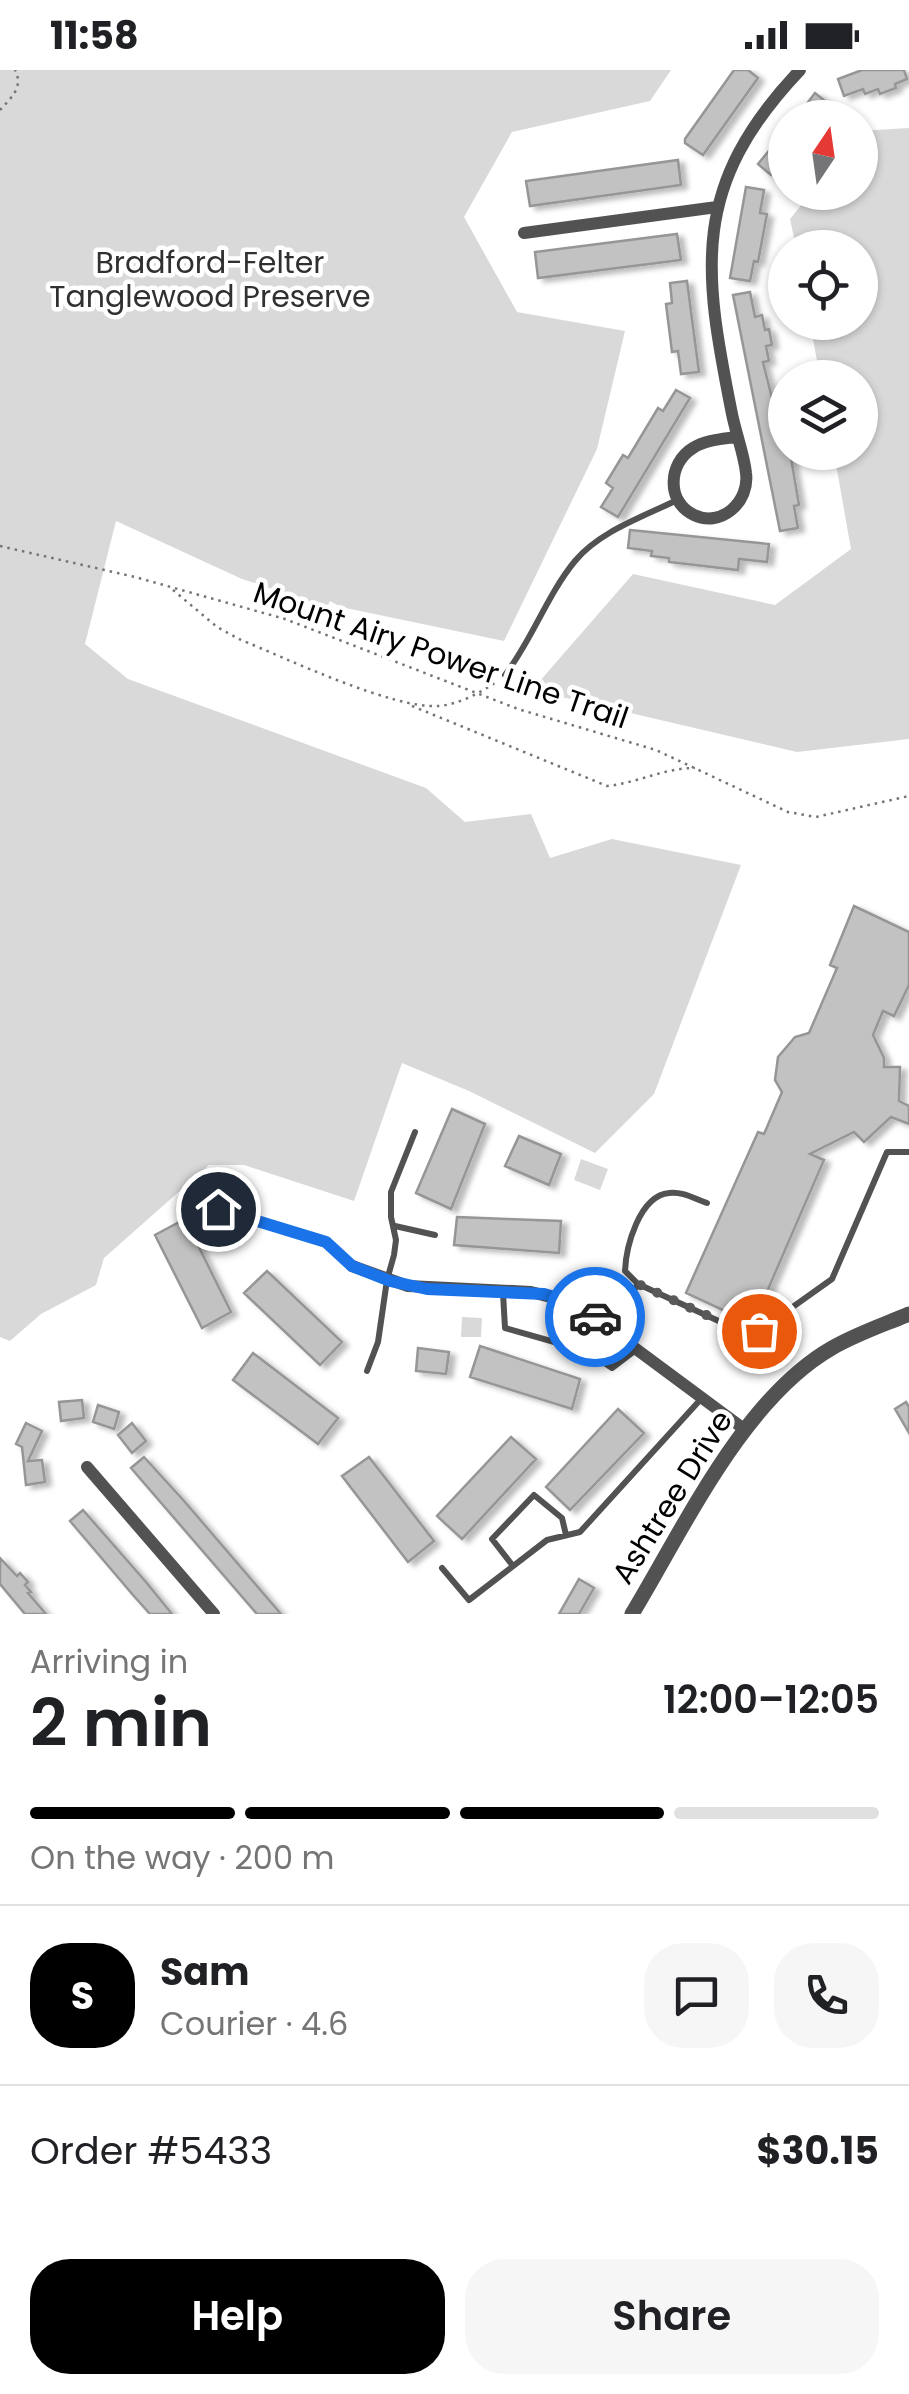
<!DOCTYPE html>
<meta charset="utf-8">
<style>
:root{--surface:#fff;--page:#f6f6f6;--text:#202124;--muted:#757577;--line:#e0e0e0;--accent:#000}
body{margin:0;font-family:Poppins,sans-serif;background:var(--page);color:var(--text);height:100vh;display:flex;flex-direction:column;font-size:38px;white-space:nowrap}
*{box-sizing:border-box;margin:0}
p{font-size:32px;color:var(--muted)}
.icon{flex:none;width:55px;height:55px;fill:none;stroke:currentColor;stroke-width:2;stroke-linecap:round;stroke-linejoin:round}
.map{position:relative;height:1544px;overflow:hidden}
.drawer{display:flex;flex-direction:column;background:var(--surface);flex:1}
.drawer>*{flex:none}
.needle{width:65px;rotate:13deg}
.buttons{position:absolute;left:768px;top:30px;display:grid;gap:20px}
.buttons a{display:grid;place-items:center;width:110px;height:110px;border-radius:50%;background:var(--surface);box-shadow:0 2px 8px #0004;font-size:50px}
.pin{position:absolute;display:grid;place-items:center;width:85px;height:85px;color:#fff;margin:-42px;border:5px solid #fff;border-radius:50%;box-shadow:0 2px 10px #0007}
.courier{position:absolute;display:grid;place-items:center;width:100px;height:100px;margin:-50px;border:8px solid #1a73e8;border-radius:50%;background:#fff;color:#222;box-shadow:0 2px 12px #0007}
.headline em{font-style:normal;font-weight:600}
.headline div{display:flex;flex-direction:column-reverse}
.headline{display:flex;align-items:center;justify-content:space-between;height:170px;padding:0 30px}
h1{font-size:65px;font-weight:600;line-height:75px}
.bar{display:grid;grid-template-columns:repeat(4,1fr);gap:15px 10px;align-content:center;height:120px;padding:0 30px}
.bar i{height:12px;border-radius:8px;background:var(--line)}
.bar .current{background:var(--accent)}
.bar p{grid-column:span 4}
.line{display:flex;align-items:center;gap:25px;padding:0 30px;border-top:2px solid var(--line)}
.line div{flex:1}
.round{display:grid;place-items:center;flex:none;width:105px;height:105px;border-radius:40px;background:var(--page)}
.cta{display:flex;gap:20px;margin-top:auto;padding:20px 30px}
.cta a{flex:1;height:115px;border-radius:40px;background:var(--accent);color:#fff;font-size:40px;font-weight:600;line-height:115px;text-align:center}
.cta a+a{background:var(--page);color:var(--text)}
.status{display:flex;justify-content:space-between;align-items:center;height:70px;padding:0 50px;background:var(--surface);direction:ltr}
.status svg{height:28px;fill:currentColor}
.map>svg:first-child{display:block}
</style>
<div class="status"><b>11:58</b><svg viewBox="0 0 49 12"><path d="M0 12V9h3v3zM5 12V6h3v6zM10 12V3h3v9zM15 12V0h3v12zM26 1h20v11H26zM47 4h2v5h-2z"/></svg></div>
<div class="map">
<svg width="909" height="1544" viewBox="0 0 909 1544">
<defs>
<filter id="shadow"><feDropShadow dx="6" dy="3.5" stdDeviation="2.5" flood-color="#0004"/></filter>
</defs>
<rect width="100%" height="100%" fill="#fff"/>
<path fill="#d9d9d9" d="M0 0H671L650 31 512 62 464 147 517 242 625 261 597 379 504 571 341 537 330 531 327 537 242 509 116 451 85 574 128 609 426 718 465 752 531 744 550 788 612 769 741 795 654 1024 595 1083 469 1021 402 993 354 1131 244 1095H209L104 1188 96 1215 41 1244 10 1271 0 1267Z
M909 58V669L797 682 532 620 633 504 775 535 851 479 834 383 860 382V308L820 307 810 253 860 252V178L796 177 790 149 811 123 860 122V61Z
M581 1089 608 1099 600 1120 574 1110Z
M462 1247 482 1248 481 1267H461Z"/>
<path fill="#c2c2c2" stroke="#969696" stroke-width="2.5" filter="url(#shadow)" d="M734 0H748L758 8 703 85 685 73V69Z
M862 0H904L907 9 895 14 896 18 880 24 878 19 865 24 863 19 844 26 838 9Z
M815 23 830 35 820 48H796Z
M785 61V87L771 105 758 94Z
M678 90 681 115 530 136 526 111Z
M746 117 764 120 760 143 767 144 758 192 754 191 750 211 730 208Z
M677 164 681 190 538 208 535 182Z
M687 211 699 302 681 304 678 281 672 282 666 234 672 233 670 213Z
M750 222 755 247 762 245 765 260 769 259 772 275 766 276 769 291 763 292 776 344 782 343 785 382H790L799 435 794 436 798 458 780 461 733 225Z
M676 320 690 328 618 447 601 437 613 418 606 413 623 385 628 388 658 338 663 341Z
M630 460 769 474 767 492 739 489 738 500 669 492V488L651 486 652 481 628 478Z
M854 836 909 862V915L894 946 883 941 873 965 884 988V997H900L899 1031 909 1036V1054L891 1047 864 1072 854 1062 810 1084 824 1090 753 1254 686 1223 758 1062 764 1064 782 1022 775 1010 778 987 795 967 809 963 837 898 830 895Z
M452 1039 485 1054 451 1139 416 1123Z
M519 1066 561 1084 549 1115 505 1096Z
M221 1117 234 1121 230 1135 216 1131Z
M457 1147 561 1151 559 1183 454 1175Z
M185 1149 231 1242 202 1258 155 1165Z
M267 1201 342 1272 320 1295 244 1223Z
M480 1276 580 1309 572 1339 470 1307Z
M418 1278 449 1282 446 1304 416 1301Z
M253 1283 338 1348 318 1374 233 1310Z
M82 1330 84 1348 61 1351 59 1332Z
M906 1332 909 1337V1363L895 1339Z
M98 1335 119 1342 114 1359 93 1352Z
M618 1339 644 1363 570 1440 546 1417Z
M26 1353 42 1361 28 1391 42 1390 45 1412 26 1415 22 1377 16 1374Z
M132 1353 146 1371 132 1383 118 1365Z
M511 1367 536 1389 462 1469 437 1446Z
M144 1387 185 1432 281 1544H257L131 1398Z
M369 1387 434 1471 408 1492 342 1406Z
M83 1440 146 1512 172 1544H150L133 1525 70 1451Z
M0 1488 17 1506 20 1503 28 1512 25 1515 31 1522 28 1523 46 1544H25L0 1514Z
M579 1509 594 1518 579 1544H559Z"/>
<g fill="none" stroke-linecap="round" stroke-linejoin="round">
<path stroke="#747474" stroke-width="2.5" stroke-dasharray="2.5 5" stroke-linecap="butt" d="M0 40C11 28 24 17 15 0
M0 476 135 507 285 549 518 639 656 680 788 742 816 747 909 726
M173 520 217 557 239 569C285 588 393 639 438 636 457 635 480 623 496 612
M412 636 607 716C638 713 663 698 695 698"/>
<path stroke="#525252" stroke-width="6" d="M505 605C532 570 547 525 575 491 600 461 643 447 677 430
M218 1139 327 1172 351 1196
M395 1156 435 1165
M638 1214 625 1201C626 1177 639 1126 669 1123 682 1121 695 1129 707 1133
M503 1223 505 1258 586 1281 612 1298 637 1279
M609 1256 638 1214 747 1264 759 1261 832 1209 887 1082H909
M367 1301 378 1272 387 1210 394 1185 396 1170 391 1147V1122L415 1062
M513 1496 492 1469 534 1425 562 1448 566 1465
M442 1498 469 1530 547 1470 580 1462 701 1329"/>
<path stroke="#525252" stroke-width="12" d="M524 163 717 137
M736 367C722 369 705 370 693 378 668 393 666 432 694 445 721 458 750 432 746 403 744 384 736 364 732 344 703 199 690 116 800 0
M352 1196 408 1216 531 1222 574 1233 744 1359
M87 1397 214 1544"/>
<path stroke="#525252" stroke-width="15" d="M632 1544C684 1458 743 1329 832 1278 856 1264 883 1255 909 1244"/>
</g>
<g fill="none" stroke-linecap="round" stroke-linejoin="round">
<path stroke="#595959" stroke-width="10" stroke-dasharray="0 18" d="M595 1247 608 1257 638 1214 748 1264 759 1261"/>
<path stroke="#1a73e8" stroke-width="12" d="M218 1139 326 1172 352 1196 390 1211 427 1219 544 1224 574 1233 595 1247"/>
</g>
<g text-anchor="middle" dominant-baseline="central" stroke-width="9" stroke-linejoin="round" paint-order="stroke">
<g font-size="30" fill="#303030" stroke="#fff">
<text x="210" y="192">Bradford-Felter<tspan x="210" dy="34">Tanglewood Preserve</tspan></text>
</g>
<g font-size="30" fill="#000" stroke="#fff">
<text transform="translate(441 585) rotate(19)">Mount Airy Power Line Trail</text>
<text transform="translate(672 1427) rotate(-58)">Ashtree Drive</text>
</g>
</g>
</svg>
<div class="buttons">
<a><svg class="needle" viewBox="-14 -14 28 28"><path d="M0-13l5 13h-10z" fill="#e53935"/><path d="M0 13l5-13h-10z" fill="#757577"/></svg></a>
<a><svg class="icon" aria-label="locate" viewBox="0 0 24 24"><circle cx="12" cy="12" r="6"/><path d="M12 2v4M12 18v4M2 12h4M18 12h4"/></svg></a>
<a><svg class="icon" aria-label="layers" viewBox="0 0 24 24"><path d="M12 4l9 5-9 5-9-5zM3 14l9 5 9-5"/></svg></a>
</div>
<div class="pin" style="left:759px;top:1261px;background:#ea580c"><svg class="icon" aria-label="bag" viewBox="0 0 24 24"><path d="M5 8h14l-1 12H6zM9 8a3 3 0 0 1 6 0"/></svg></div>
<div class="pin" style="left:218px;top:1139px;background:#1f2937"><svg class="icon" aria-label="home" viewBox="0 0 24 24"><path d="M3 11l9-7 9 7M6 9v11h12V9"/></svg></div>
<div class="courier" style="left:595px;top:1247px"><svg class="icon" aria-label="car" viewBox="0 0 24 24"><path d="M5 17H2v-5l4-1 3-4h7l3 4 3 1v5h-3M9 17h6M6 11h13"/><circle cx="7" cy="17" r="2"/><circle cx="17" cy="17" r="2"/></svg></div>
</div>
<section class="drawer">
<div class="headline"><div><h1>2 min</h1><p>Arriving in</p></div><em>12:00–12:05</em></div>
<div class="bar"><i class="current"></i><i class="current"></i><i class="current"></i><i></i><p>On the way · 200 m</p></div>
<div class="line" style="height:180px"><b class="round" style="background:var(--accent);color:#fff">S</b><div><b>Sam</b><p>Courier · 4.6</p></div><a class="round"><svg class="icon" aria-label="chat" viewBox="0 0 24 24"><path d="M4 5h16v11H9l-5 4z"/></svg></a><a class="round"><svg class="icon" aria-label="phone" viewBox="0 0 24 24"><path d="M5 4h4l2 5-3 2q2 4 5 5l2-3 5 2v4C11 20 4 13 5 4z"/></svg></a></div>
<div class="line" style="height:130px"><div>Order #5433</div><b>$30.15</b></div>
<div class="cta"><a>Help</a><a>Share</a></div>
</section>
